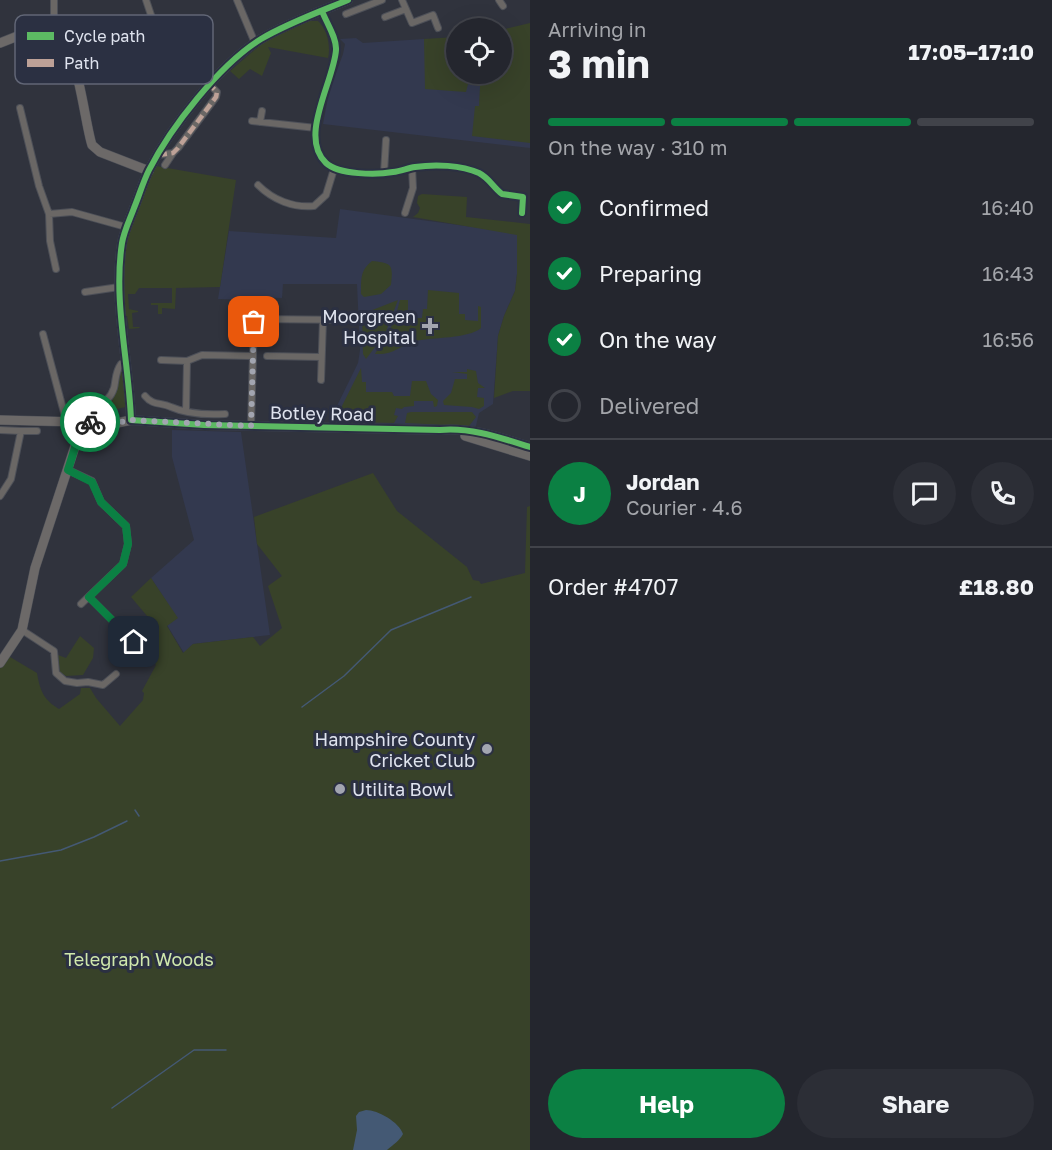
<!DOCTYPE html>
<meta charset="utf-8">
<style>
:root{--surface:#24262e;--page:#2c2e36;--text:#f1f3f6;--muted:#a3a5aa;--line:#41434a;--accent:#0b8043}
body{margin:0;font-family:"Golos Text",sans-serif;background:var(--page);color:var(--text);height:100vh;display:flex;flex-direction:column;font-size:22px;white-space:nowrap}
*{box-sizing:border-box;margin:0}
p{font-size:20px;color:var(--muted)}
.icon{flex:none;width:33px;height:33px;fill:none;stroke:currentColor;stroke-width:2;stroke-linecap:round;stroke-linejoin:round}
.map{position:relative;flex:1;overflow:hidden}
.details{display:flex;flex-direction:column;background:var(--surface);width:522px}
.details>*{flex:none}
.controls{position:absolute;left:446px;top:18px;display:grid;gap:12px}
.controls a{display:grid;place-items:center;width:66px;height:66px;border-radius:50%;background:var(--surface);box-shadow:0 6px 24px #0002,0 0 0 2px var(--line);font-size:30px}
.pin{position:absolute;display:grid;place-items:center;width:51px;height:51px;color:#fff;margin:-26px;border-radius:12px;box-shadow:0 3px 9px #0006}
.courier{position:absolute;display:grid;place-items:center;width:60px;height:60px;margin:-30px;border:4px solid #0b8043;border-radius:50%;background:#fff;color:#222;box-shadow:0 2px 8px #0007}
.overview em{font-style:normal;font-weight:700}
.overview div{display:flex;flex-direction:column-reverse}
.overview{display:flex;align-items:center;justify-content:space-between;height:102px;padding:0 18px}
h1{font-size:39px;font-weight:700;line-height:45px}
.bar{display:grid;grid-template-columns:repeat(4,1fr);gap:9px 6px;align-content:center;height:72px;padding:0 18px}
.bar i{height:8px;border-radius:4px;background:var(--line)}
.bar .on{background:var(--accent)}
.bar p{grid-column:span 4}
.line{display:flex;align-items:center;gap:15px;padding:0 18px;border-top:2px solid var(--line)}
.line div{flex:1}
.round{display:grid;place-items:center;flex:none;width:63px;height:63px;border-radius:32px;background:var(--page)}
ol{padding:0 18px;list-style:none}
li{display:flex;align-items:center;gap:18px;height:66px}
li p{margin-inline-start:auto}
li .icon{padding:6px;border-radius:50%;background:var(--accent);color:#fff;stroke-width:4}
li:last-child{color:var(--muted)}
li i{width:33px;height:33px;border:3px solid var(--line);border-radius:50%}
.primary-button{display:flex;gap:12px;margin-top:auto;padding:12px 18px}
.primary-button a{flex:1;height:69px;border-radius:36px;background:var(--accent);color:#fff;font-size:24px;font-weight:700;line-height:69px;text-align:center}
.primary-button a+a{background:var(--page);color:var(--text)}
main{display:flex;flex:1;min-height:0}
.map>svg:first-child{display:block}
</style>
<main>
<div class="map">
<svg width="530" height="1150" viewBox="0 0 530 1150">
<rect width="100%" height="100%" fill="#30333d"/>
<path fill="#33394f" d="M356 38 363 43 424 39 456 42V74H501L530 48V148L323 124 329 92 343 54 345 44 340 39Z
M340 209 518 233 517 274 515 291 504 316 498 336 493 404 479 413 476 426 334 422V412L358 363 360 350 357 284H283L282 298 251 297V300L218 299 229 231 336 238Z
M172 430 241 432 270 635 193 644 184 653 167 625 177 618 151 578 194 540 172 457Z"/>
<path fill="#384229" d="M309 21H318C327 29 331 46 328 58L268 47 271 53 262 76 250 69 239 79 230 71 264 42Z
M530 23V143L472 136 475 106H479L480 86 468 84 466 92 425 89 424 39 456 37V74H501V30Z
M156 166 236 180 220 287 176 288 175 309 162 308V314H158V305H151V303H172V288H139L135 294H128L129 309 138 311V312L132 313 133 327H139L140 328 129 329 127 316H125L123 286H125L123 285 124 242 139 201Z
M422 194 467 197 466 217 530 224V391H513L494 398 498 336 504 316 515 291 517 274V235L413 217 418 213 420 208 417 203 418 196Z
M372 261C393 263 393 265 391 285L381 294 364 297 361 294C361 280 360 270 372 261Z
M428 290 459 293V314H465V320L478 321V306L481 307V328C468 339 433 337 416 341 398 346 395 355 375 354L394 322 400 300H408V313L413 314V318H422L423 309H427Z
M398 300 385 334 366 359 363 354 362 314Z
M122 367 126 407 102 412V406L117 379 120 378V373L118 372Z
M361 368 362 382H366V392H392L394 396H410L412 381H426L431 394 438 400 437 406 434 407 433 401H414V406L404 407 402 409 396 408 394 415 398 416 394 423 342 422 339 417 342 406Z
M467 369 476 371 478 383 485 388H478L477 397 484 398V406L479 409 472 407 444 405 443 401 451 393 455 379H467V374L452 372H467Z
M411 412H472L476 417 469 426 405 423 407 413Z
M373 473 397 511 467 567 473 580 479 581 481 584 525 573 527 507 530 506V1150H0V668L10 657 37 673C40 691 44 700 59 709L80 694 81 688H90L96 698 120 726 143 700 144 693 142 691 156 665 139 638 153 623 131 597 151 578 178 618 167 626 183 653 193 644 253 637 260 646 282 628 268 586 282 576 257 544 254 517Z
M80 636 94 648 93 658 83 675 66 676 60 672 58 655 66 658Z"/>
<path fill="#445974" d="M366 1110C378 1110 399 1122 403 1134 400 1140 393 1145 387 1150H353L357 1130 356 1116 359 1112Z"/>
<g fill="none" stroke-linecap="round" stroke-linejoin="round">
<path stroke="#445974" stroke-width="1.5" d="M302 707 344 676 391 630 471 597
M135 810 139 816
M0 861 61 850 94 837 127 821
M112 1108 194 1050H226"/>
<g stroke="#4d5058" stroke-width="8">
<path id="street" d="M146 0 160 42
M237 0 255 43
M402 0 412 23 433 15 438 28
M499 0 503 6
M322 11C326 22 337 38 336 50 334 81 298 137 326 163 339 175 377 175 393 172 401 171 408 168 415 167 435 164 461 165 479 173 489 178 493 187 502 194L523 197 522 213
M346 14 382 0
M385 17 406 9
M54 24V0
M20 108 39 186 49 214 50 241 56 269
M252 121 316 128
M260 122 262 111
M158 155 173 153 178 148 216 97 217 92 210 85
M165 165 173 153
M384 173 386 140
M258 185C273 200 293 208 314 206L326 195 334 169
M405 213 413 188 412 167
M49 214 72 212 126 227
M85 292 119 287
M43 334 66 420
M267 356 321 357
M161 360 187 361 202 355 252 356
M321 380 323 320
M145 396C153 406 161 402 171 407 187 414 207 415 225 414
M186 411 187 361
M64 412C83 411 107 410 114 388 116 380 115 372 121 364
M251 426 254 320 258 319 352 320
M0 430 21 431 11 479 0 496
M21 431H37
M68 470 92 481 101 502 126 526 128 544 123 564 81 604
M89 597 134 642
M22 630 54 651 56 673 65 681 77 683 88 682 103 685 116 674"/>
</g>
<g stroke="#4d5058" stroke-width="10">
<path id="secondary" d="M0 43 48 24C76 26 84 122 92 145L100 152 149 171
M0 420 117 423 131 420 204 425 440 430C471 427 501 438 530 447
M131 420C129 362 113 301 122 243 124 231 130 219 134 208 139 196 143 182 149 170 171 127 219 65 261 39 288 23 319 12 348 0
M465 436 530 456
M0 663 22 630 35 568 83 422"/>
</g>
<use href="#street" stroke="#6a6765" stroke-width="6"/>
<use href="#secondary" stroke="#6c6968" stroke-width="9"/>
<path stroke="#bda197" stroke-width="4.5" stroke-dasharray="9 4.5" stroke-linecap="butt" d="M158 155 173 153 178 148 216 97 217 92 210 85"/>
<g stroke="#2b3042" stroke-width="10">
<path id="cycleway" d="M348 0C319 12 288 23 261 39 219 65 171 127 149 170 143 182 139 196 134 208 130 219 124 231 122 243 113 301 129 362 131 420L204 425 440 430C471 427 501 438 530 447
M322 11C326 22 337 38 336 50 334 81 298 137 326 163 339 175 377 175 393 172 401 171 408 168 415 167 435 164 461 165 479 173 489 178 493 187 502 194L523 197 522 213"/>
</g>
<use href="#cycleway" stroke="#5cba63" stroke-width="6"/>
</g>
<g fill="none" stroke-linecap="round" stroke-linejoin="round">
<path stroke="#a2a5b0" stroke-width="6" stroke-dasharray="0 10.8" d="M90 422 117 423 131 420 251 426 254 322"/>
<path stroke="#0b8043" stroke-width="8" d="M90 422H83L68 470 92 482 101 502 126 526 128 544 123 564 89 597 134 642"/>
</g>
<g fill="#a2a5b0" stroke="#2b3042" stroke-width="2">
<path d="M427 317h6v6h6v6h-6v6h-6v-6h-6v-6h6z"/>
<circle cx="487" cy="749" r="6"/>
<circle cx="340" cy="789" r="6"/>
</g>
<g text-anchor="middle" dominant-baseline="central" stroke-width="6" stroke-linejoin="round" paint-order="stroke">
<g font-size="18" fill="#dfe3ee" stroke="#2b3042" text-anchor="end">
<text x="416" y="316">Moorgreen<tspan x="416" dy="21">Hospital</tspan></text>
<text x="475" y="739">Hampshire County<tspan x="475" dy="21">Cricket Club</tspan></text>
<text x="352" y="789" text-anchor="start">Utilita Bowl</text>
</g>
<g font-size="18" fill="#dfe3ee" stroke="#2b3042">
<text transform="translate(322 413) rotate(1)">Botley Road</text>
</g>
<g font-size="18" fill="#d0e8ac" stroke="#2b3042">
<text x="139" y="959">Telegraph Woods</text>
</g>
</g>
<rect x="15" y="15" width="198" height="69" rx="9" fill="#2b3042" stroke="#616676" stroke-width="1.5"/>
<rect x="27" y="32" width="27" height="8" fill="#5cba63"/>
<rect x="27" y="59" width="27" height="8" fill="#bda197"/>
<g font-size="16" fill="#dfe3ee">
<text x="64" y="42">Cycle path</text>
<text x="64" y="69">Path</text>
</g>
</svg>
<div class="controls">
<a><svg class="icon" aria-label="locate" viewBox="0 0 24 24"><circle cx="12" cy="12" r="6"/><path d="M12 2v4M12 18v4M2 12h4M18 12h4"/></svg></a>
</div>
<div class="pin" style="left:254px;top:322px;background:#ea580c"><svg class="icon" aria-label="bag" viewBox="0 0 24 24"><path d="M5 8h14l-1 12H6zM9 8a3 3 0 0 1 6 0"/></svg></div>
<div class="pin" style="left:134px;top:642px;background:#1f2937"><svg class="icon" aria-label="home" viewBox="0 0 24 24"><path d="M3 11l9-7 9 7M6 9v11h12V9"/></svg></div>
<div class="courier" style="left:90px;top:422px"><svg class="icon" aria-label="bike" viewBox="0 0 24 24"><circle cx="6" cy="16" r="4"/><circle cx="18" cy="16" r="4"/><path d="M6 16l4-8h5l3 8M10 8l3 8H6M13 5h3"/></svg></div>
</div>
<section class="details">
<div class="overview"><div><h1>3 min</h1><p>Arriving in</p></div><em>17:05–17:10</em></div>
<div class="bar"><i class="on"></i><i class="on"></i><i class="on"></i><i></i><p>On the way · 310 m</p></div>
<ol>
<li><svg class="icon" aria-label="check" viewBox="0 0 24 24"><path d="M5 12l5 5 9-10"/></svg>Confirmed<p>16:40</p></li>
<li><svg class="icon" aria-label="check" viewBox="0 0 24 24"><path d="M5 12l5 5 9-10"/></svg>Preparing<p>16:43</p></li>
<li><svg class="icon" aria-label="check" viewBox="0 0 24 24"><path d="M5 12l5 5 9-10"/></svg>On the way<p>16:56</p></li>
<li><i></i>Delivered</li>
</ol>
<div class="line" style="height:108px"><b class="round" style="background:var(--accent);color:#fff">J</b><div><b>Jordan</b><p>Courier · 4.6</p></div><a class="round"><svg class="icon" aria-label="chat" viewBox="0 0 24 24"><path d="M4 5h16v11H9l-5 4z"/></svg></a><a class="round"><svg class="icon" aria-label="phone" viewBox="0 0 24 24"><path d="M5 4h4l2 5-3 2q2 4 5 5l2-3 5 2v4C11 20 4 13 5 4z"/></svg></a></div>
<div class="line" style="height:78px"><div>Order #4707</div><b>£18.80</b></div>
<div class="primary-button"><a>Help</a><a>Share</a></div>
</section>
</main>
